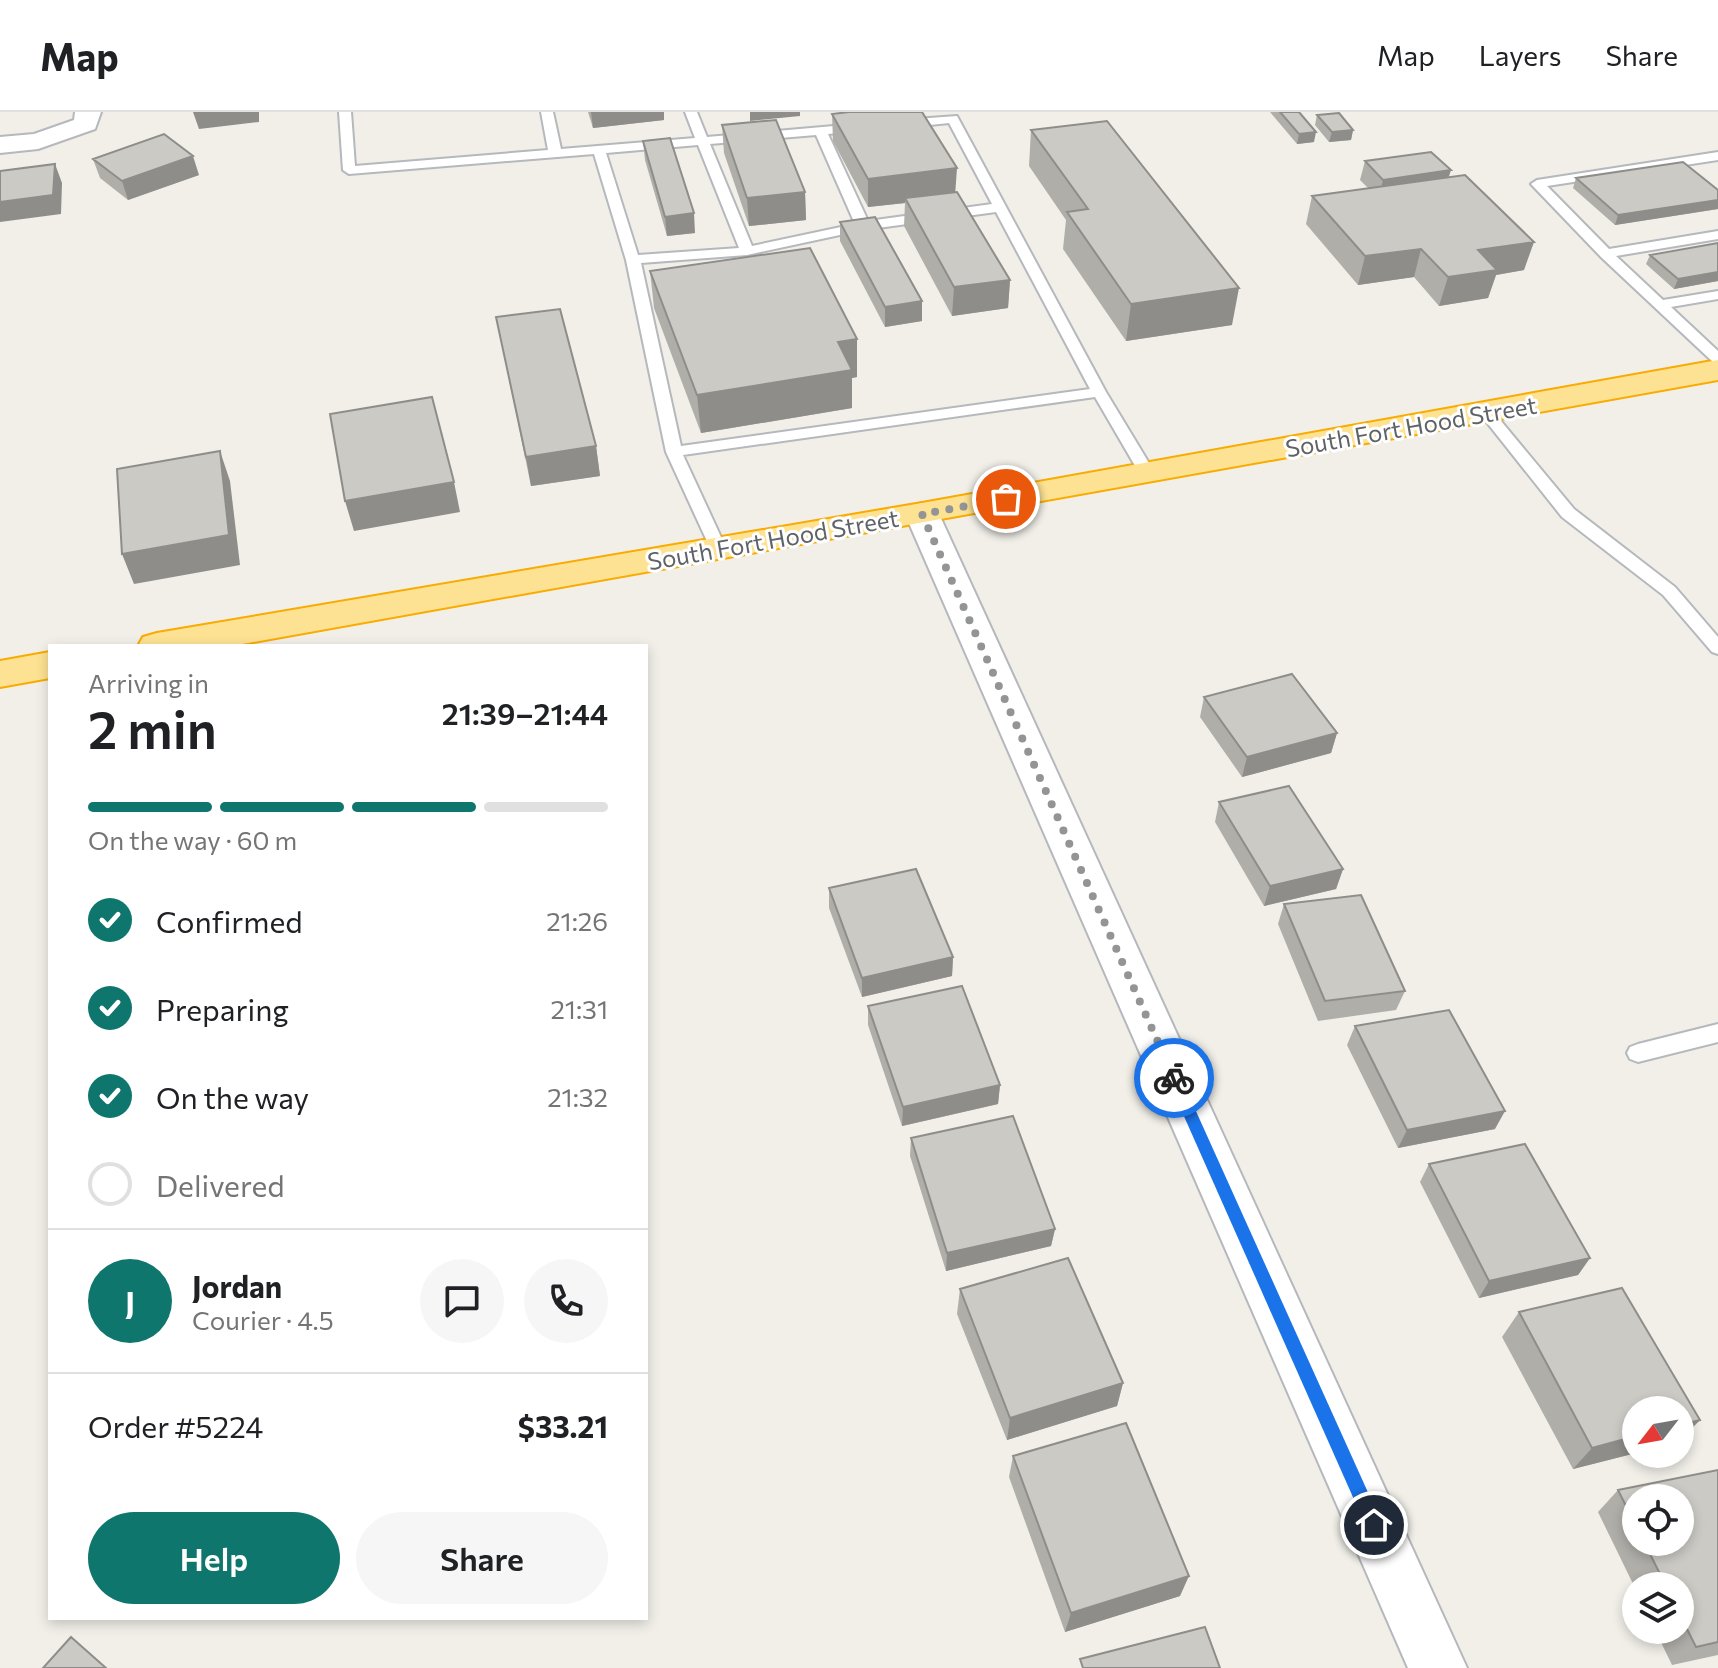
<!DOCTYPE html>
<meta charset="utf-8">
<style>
:root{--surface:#fff;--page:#f6f6f6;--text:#202124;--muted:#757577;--line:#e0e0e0;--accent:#0f766e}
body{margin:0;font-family:Commissioner,sans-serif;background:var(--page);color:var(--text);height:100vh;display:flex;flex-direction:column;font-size:30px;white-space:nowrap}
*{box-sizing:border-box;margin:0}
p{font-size:26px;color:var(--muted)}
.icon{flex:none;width:44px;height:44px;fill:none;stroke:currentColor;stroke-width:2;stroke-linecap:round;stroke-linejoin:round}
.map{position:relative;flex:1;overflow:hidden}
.panel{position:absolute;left:48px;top:532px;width:600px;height:976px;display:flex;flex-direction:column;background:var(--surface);border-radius:0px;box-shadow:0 4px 12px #0003}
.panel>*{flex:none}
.needle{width:52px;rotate:239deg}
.fabs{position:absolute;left:1622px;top:1284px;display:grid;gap:16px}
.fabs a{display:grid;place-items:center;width:72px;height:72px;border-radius:50%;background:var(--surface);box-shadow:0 4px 12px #0003;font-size:40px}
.pin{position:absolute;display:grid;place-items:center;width:68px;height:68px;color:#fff;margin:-34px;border:4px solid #fff;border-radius:50%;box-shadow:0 2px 8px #0007}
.courier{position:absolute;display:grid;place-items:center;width:80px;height:80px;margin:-40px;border:6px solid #1a73e8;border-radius:50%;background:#fff;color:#222;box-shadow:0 2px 10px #0007}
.overview em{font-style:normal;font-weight:600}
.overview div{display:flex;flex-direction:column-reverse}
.overview{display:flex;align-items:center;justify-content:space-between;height:136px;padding:0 40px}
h1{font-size:52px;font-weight:600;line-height:60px}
.bar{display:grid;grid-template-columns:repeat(4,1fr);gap:12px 8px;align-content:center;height:96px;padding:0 40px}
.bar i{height:10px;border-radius:6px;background:var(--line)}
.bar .on{background:var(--accent)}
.bar p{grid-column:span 4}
.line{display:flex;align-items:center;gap:20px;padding:0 40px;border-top:2px solid var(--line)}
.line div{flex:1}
.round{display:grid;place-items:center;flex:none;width:84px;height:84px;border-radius:42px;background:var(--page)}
ol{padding:0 40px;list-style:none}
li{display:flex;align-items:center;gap:24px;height:88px}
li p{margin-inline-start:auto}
li .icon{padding:8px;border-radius:50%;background:var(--accent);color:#fff;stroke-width:4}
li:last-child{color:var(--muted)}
li i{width:44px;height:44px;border:4px solid var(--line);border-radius:50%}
.cta{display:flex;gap:16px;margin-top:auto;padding:16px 40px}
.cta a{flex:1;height:92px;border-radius:48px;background:var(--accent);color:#fff;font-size:32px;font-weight:600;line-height:92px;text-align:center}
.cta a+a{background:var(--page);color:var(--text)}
header{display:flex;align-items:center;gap:48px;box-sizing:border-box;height:112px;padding:0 40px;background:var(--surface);border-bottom:2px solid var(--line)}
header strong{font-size:38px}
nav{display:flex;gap:44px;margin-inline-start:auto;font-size:28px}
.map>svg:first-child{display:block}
</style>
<header>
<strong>Map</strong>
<nav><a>Map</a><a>Layers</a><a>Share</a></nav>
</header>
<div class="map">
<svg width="1718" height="1556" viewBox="0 0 1718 1556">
<rect width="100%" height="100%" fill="#f1efe8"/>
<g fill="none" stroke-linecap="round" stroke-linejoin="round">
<g stroke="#b5b8bc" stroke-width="4">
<path id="lane" d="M339 0H351L355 54 548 38 541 0H553L561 37 695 26 685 0H697L707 25 857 12 861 13V19L828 22 868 109 992 92 949 11 901 16 895 12 901 8 957 4 1106 280 1155 361 1147 366 1141 364 1095 285 683 343 726 436 724 440H712L666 340 626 148 594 42 349 62 343 58ZM816 23 855 112 752 134 710 32ZM698 33 739 136 638 143 606 41ZM996 100 1090 277 681 334 641 151 747 143 863 118Z
M1718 40V48L1547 74 1609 137 1718 119V127L1616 144 1663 188 1718 179V187L1671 195 1718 239V251L1713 250 1601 145 1531 72 1537 68Z
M1486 295 1491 297 1574 397 1675 475 1718 525V542L1712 540 1663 483 1562 405 1481 303 1478 300Z
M1718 912V930L1638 950 1630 947 1627 941 1630 935 1638 932Z"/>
</g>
<g stroke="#b5b8bc" stroke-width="4">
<path id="street" d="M75 0H101L95 17 38 37 0 41V25L34 22 74 8Z
M922 391 934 395 939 402 1467 1556H1408L905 402 910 395Z"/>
</g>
<g stroke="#f9ab00" stroke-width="4">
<path id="highway" d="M1718 248V268L231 534H138L143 525 157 521 922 391Z
M50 540V566L0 575V549Z"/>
</g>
<use href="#lane" fill="#fff" fill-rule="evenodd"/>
<use href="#street" fill="#fff" fill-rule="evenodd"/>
<use href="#highway" fill="#fde293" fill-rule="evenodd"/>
</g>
<path fill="#afaea9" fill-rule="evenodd" d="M588 0H664V8L593 16Z
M1270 0H1299L1314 30 1297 32Z
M832 2 956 80 1010 168 1008 196 952 204 904 114 905 91 868 95 833 29Z
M1317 3 1353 18 1351 28 1329 30 1315 13Z
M722 13 805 80 806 108 749 114 724 41Z
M1031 18 1232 213 1126 229 1063 137 1066 108 1029 54Z
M643 29 695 121 667 124 645 48Z
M93 47 199 63 128 88 100 66Z
M1365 49 1449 65 1524 158 1496 163 1488 186 1439 194 1414 165 1358 173 1306 112 1312 84 1368 76 1360 68Z
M1576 66 1718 78V97L1615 113 1573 76Z
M840 110 922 189V209L885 215 840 129Z
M1718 131V169L1674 177 1646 152 1650 143Z
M650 159 857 265 852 266V296L701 321 654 196Z
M496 205 596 334 600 364 531 374Z
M1204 585 1337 621 1331 641 1242 665 1200 605Z
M1219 690 1343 757 1336 777 1264 794 1215 710Z
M829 776 953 845 952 864 862 885 829 796Z
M1284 792 1405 879 1396 898 1318 909 1278 812Z
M868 894 1000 973 998 992 902 1014 868 913Z
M1355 914 1495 1017 1398 1036 1347 933Z
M911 1026 1055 1117 1051 1134 946 1159 910 1044Z
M1429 1052 1590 1146 1578 1163 1479 1186 1420 1070Z
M960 1177 1123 1271 1117 1294 1007 1328 957 1202Z
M1519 1200 1700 1308 1680 1328V1298H1636V1341L1573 1357 1502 1225Z
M1013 1344 1180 1484 1065 1520 1009 1365Z
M1718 1358V1543L1672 1553 1655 1518H1680V1474H1636V1478L1598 1400 1618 1378ZM1636 1386 1680 1430H1636Z"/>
<path fill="#8f8d8a" d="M193 0H259V10L199 17Z
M591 0H664V8L593 16Z
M750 0H800V4L750 9Z
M1353 18 1351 28 1329 30 1332 20Z
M1316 20 1314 30 1297 32 1299 22Z
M193 44 199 63 128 88 122 69Z
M55 52 62 71 61 102 0 110V90Z
M957 56 955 84 905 86V91L868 95V67Z
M1451 58 1445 77 1378 87 1383 68Z
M805 80 806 108 749 114 747 86Z
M1718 88V97L1615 113 1618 103Z
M694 101 695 121 667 124 665 105Z
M1534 130 1524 158 1496 163 1488 186 1439 194 1448 165 1478 138Z
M1421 137 1414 165 1358 173 1365 144Z
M1718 160V169L1674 177 1678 167Z
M1010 168 1008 196 952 204 954 175Z
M1239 176 1232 213 1126 229 1131 192Z
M922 189V209L885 215V195Z
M857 227V265L852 266V296L701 321 697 283 838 230Z
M596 334 600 364 531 374 526 345Z
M220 339 230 369 240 453 134 472 122 442Z
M454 370 460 400 354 419 345 389Z
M1337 621 1331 641 1242 665 1247 645Z
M1343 757 1336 777 1264 794 1270 774Z
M953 845 952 864 862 885V866Z
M1000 973 998 992 902 1014 903 995Z
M1505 999 1495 1017 1398 1036 1407 1018Z
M1055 1117 1051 1134 946 1159 947 1141Z
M1590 1146 1578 1163 1479 1186 1489 1169Z
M1123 1271 1117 1294 1007 1328 1010 1306Z
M1700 1308 1680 1328V1313Z
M1636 1324V1341L1573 1357 1592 1336Z
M1189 1464 1180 1484 1065 1520 1071 1501Z"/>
<path fill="#cccac5" stroke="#8f8d8a" stroke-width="2" d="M849 0H922L957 56 868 67 832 2Z
M1280 0H1299L1316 20 1299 22Z
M1339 1 1353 18 1332 20 1317 3Z
M776 8 805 80 747 86 722 13Z
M1107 9 1239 176 1131 192 1067 100 1088 97 1031 18Z
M164 22 193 44 122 69 93 47Z
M670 26 694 101 665 105 643 29Z
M1431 40 1451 58 1383 68 1365 49Z
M1683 50 1718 78V88L1618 103 1576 66Z
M55 52 53 83 0 90V59Z
M1465 63 1534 130 1478 138 1497 158 1448 165 1421 137 1365 144 1312 84Z
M957 80 1010 168 954 175 905 86Z
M875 105 922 189 885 195 840 110Z
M1718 131V160L1678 167 1650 143Z
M810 136 857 227 838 230 852 258 697 283 650 159Z
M560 197 596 334 526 345 496 205Z
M432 285 454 370 345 389 330 302Z
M220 339 229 423 122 442 117 357Z
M1292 562 1337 621 1247 645 1204 585Z
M1289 674 1343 757 1270 774 1219 690Z
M916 757 953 845 862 866 829 776Z
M1361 783 1405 879 1325 889 1284 792Z
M962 874 1000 973 903 995 868 894Z
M1449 898 1505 999 1407 1018 1355 914Z
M1013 1004 1055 1117 947 1141 911 1026Z
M1525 1032 1590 1146 1489 1169 1429 1052Z
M1068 1146 1123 1271 1010 1306 960 1177Z
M1622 1176 1700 1308 1680 1313V1298H1636V1324L1592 1336 1519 1200Z
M1126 1311 1189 1464 1071 1501 1013 1344Z
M1718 1358V1530L1696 1535 1680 1503V1474H1666L1644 1430H1680V1386H1636V1414L1618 1378Z
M1205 1515 1220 1556H1083L1080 1547Z
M71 1525 106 1556H43Z"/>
<path fill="#1a73e8" d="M1174 960 1181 966 1380 1407V1419H1368L1167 966Z"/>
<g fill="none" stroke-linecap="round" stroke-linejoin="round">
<path stroke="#929495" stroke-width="8" stroke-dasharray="0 14.4" d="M1006 387 922 402 1174 966"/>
</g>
<g text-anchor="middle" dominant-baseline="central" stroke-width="6" stroke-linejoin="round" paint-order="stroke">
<g font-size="24" fill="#5f6368" stroke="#fff">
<text transform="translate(1411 314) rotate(-10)">South Fort Hood Street</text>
<text transform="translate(773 427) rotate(-10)">South Fort Hood Street</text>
</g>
</g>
</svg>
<div class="fabs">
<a><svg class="needle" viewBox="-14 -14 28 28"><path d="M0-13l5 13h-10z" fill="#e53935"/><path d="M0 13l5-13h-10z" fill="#757577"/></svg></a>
<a><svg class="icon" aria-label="locate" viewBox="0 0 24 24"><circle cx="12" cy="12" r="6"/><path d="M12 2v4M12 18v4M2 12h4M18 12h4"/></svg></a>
<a><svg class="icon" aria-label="layers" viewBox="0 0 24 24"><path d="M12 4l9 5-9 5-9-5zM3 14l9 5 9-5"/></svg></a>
</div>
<div class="pin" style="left:1006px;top:387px;background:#ea580c"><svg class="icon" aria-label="bag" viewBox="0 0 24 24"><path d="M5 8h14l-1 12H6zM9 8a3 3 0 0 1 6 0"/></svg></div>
<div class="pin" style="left:1374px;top:1413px;background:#1f2937"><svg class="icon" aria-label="home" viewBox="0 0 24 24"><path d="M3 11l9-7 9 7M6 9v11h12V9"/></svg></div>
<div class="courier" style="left:1174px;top:966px"><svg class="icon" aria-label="bike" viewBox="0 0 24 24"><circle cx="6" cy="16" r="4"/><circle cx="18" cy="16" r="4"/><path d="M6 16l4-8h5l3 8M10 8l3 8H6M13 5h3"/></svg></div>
<section class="panel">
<div class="overview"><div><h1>2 min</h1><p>Arriving in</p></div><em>21:39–21:44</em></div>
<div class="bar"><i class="on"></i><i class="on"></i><i class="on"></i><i></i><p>On the way · 60 m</p></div>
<ol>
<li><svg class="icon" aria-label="check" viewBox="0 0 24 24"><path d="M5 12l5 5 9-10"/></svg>Confirmed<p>21:26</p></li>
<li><svg class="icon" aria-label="check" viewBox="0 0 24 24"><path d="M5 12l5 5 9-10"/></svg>Preparing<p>21:31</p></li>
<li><svg class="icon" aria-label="check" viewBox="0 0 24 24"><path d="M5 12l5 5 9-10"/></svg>On the way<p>21:32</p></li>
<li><i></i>Delivered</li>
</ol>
<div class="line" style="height:144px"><b class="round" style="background:var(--accent);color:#fff">J</b><div><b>Jordan</b><p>Courier · 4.5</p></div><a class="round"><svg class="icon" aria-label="chat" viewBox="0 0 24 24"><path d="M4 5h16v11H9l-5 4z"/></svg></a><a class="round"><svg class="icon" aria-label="phone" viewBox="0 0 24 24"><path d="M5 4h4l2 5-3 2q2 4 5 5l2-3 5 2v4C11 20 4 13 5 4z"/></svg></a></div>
<div class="line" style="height:104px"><div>Order #5224</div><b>$33.21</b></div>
<div class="cta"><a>Help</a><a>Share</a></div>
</section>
</div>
